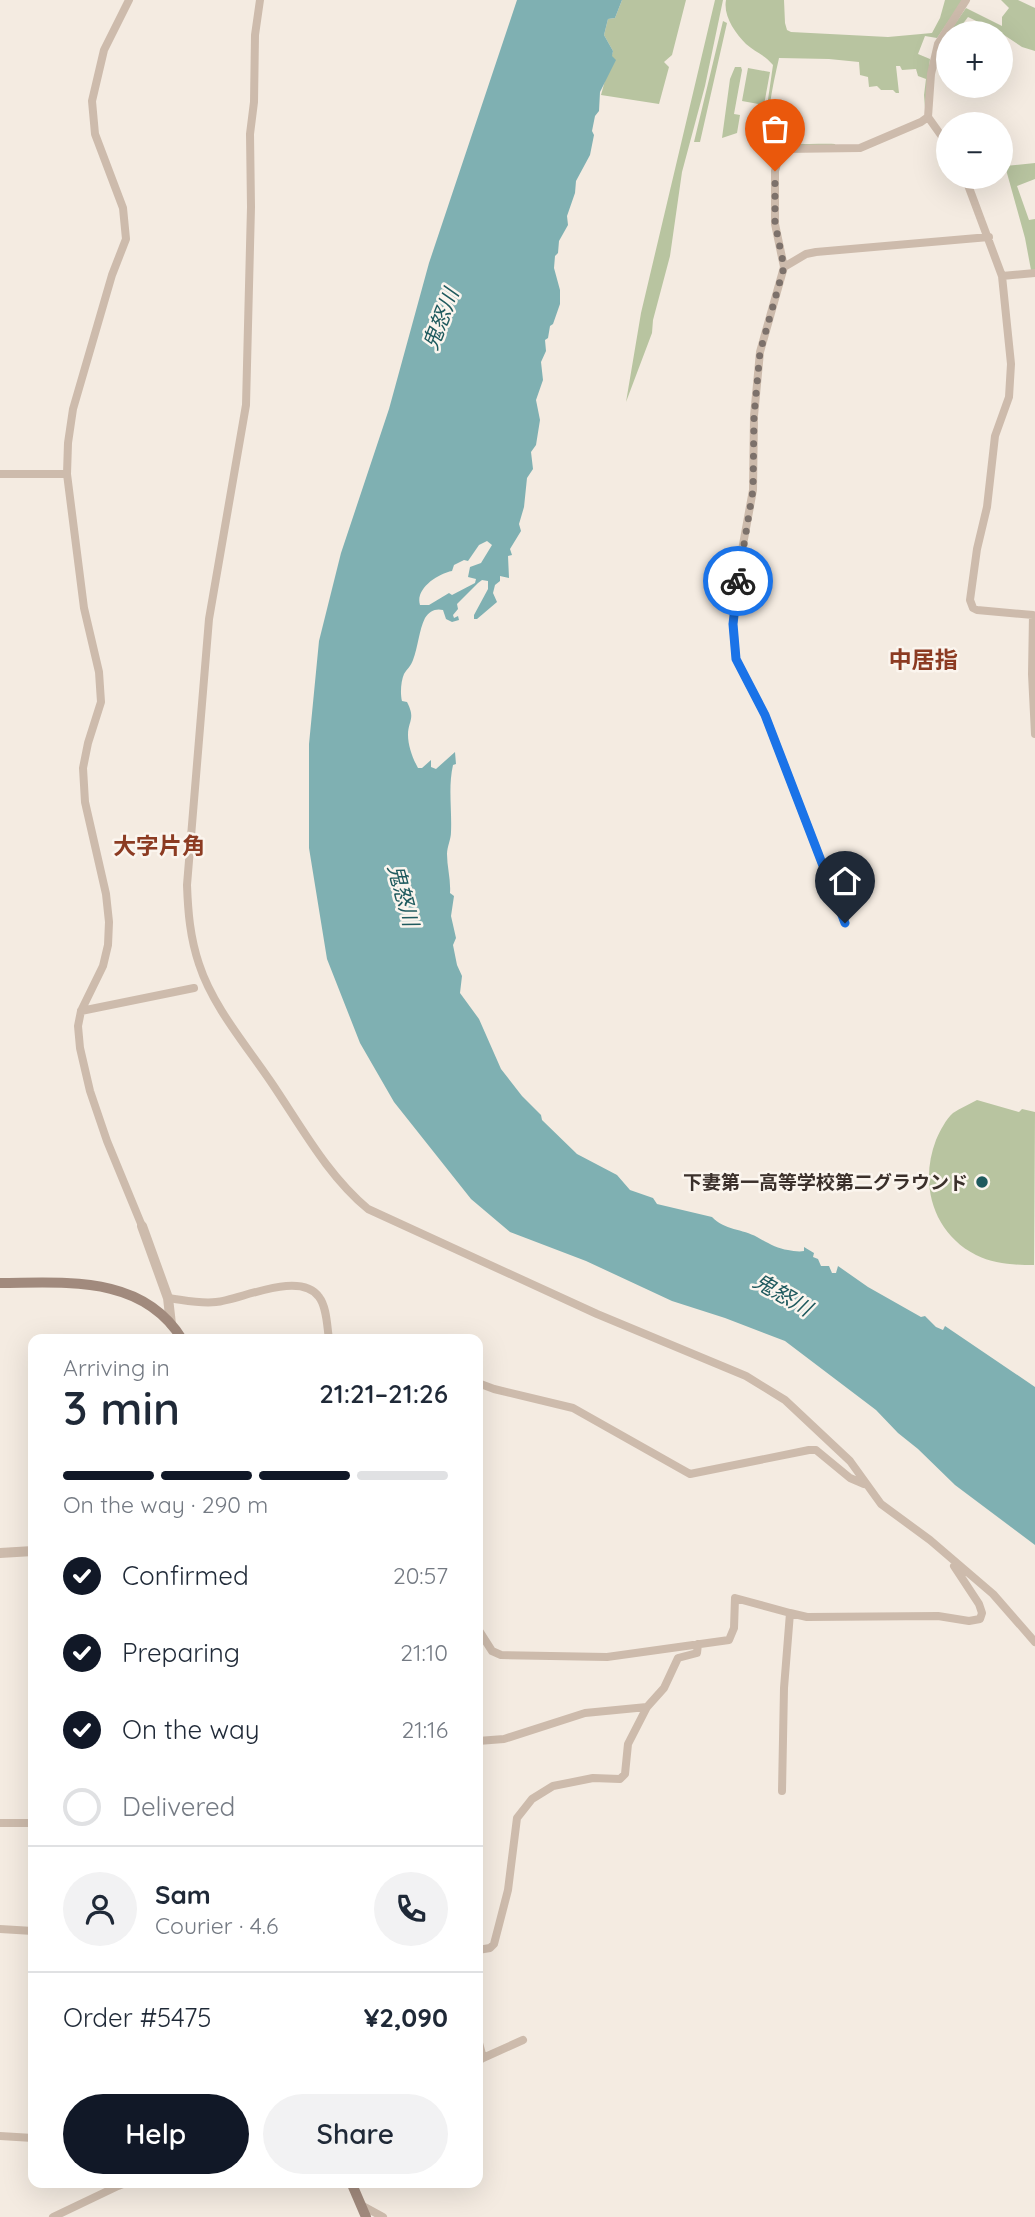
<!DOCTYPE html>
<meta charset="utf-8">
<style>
:root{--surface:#fff;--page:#f2f2f3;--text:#1f2937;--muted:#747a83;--line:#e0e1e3;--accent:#111827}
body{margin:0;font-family:Quicksand,"Noto Sans JP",sans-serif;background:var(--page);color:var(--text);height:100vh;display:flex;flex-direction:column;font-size:26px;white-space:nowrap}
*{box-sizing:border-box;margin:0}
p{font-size:23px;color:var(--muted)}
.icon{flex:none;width:38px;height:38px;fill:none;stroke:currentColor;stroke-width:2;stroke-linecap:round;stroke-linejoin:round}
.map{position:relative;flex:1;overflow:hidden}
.side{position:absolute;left:28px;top:1334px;width:455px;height:854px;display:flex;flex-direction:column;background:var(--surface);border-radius:14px;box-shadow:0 7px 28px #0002}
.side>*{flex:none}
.fabs{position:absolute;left:936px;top:21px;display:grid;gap:14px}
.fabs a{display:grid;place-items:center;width:77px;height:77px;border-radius:50%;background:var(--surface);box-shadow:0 7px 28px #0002;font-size:35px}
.pin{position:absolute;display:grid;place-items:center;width:60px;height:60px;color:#fff;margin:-72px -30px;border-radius:50% 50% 50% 0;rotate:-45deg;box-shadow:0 0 7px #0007}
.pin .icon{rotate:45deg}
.courier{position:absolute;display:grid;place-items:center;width:70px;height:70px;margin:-35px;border:5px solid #1a73e8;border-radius:50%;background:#fff;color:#222;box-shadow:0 2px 9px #0007}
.overview em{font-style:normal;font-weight:600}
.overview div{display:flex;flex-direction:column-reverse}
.overview{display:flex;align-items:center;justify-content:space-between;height:119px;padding:0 35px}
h1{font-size:46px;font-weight:600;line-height:52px}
.bar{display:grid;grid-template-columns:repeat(4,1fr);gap:10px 7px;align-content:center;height:84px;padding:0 35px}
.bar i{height:9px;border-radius:5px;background:var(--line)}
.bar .selected{background:var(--accent)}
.bar p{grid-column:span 4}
.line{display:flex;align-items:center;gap:18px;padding:0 35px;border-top:2px solid var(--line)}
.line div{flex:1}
.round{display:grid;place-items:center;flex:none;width:74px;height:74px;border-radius:37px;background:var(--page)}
ol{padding:0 35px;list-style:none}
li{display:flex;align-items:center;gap:21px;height:77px}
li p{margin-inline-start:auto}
li .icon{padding:7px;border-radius:50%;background:var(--accent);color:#fff;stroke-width:4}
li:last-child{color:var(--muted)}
li i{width:38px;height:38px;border:4px solid var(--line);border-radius:50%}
.primary-button{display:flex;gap:14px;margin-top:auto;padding:14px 35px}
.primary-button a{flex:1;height:80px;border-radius:42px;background:var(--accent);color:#fff;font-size:28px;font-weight:600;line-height:80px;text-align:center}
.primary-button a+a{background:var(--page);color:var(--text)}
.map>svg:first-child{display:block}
</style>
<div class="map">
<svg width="1035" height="2217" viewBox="0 0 1035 2217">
<rect width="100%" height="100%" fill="#f4ebe1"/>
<path fill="#b8c4a0" d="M622 0H686L672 55 664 62 669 67 659 104 601 95 613 51 604 35 608 19 615 18Z
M715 0H723L705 86 682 172 670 256 653 320 652 333 626 402 641 313Z
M726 0H784L785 23 787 30 791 32 888 37 932 33 940 18 945 0H963L937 38 925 36 918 54 930 59 925 108 924 95 926 79 918 76 916 69 902 70 900 66H896L899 93H896L893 90H881L877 86 869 87 868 77 860 75 859 62 829 59 779 58C776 73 761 130 775 138 791 147 817 143 835 144L836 147C816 146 767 153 764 127L773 65C765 55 755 52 746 44 735 33 723 16 726 0Z
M1001 0H1018L1035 8V51L1022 47 1001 33 968 17 956 33H948V47L943 43V41L966 8 1002 26V17L1009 8Z
M723 21 727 23 700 142H694Z
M735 67H741L742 70 734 114 740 115 737 133 722 138 730 79Z
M748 68 770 72 764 105 742 101Z
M1035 163V179L1017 186 1029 220 1035 219V270H1031L1025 238 1005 166Z
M977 1100 1019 1112 1022 1109 1035 1112 1034 1265C1015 1265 994 1264 976 1255 933 1233 919 1184 936 1140 940 1131 946 1119 953 1113 960 1108 970 1104 977 1100Z"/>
<path fill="#7fb0b2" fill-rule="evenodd" d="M517 0H622L615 18 608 19 604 35 613 51 612 56 616 60 600 92 599 111 595 116 592 131 594 135 590 155 576 181 575 193 567 216 568 225 559 241 558 253 555 256 554 268 560 290V304L553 324 550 326 548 338 545 340 546 351 541 362 543 380 536 400 540 420 536 445 531 452 533 469 527 478 524 507 519 524 521 531 510 549 512 555 508 556 509 578 500 576V581L495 585 493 593 497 602 477 619H474V615L488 589V581L482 580 478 583 457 604 458 609 453 615 454 618 458 616 459 620 452 622 446 619 443 610C436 608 429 611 425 618 419 630 418 647 413 660 411 666 407 669 404 674 401 681 400 693 402 701L407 702C416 719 408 721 408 735 408 746 413 759 418 768H422L431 760V767L436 769 455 752 456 764 453 765C448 787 452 809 451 832 451 839 447 847 447 854 447 867 451 880 450 893L454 896 451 916 456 938 453 945 457 965 462 976 460 993 479 1019 501 1069 522 1096 541 1115 542 1120 577 1154 617 1175 630 1190 653 1198 657 1204 712 1217C724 1230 743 1229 757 1237 766 1242 777 1249 788 1250 793 1251 799 1252 804 1251V1247L814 1253 813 1257 818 1259 821 1266H829L832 1273H836L838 1266 868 1287 921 1317 925 1316 936 1327 943 1330 945 1326 1035 1387V1545L955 1485 918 1449 898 1433 876 1410 785 1341 725 1318 672 1301 586 1261 510 1232 471 1199 394 1102 360 1043 327 959 309 848V744L319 641 341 553 389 409 429 263ZM487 541 492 545 481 563 470 567 468 577 476 579 475 583 452 595 449 593 429 605H420C415 589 437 574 452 571L454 565 464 560 468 561 479 545Z"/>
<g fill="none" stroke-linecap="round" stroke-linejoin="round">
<path stroke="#cdbbac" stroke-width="8" d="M129 0 104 50 92 101 95 134 123 208 126 239 112 275 73 409 68 443 67 474 84 608 99 672 101 702 88 743 83 768 85 802 106 894 109 922 108 945 103 966 81 1011 78 1026 80 1048 90 1091 107 1141 142 1226
M260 0 255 35 254 102 250 134 251 207 246 405 209 619 187 885C188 912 190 937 199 964 213 1007 246 1045 271 1082 301 1126 327 1175 368 1209L597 1314 746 1376 785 1400 850 1461 881 1504 930 1540 993 1594 1035 1642
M948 145 928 117 931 74 938 44 966 0
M965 177 1002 276 1011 364 1009 397 995 436 987 507 977 549 970 600 973 608 977 610 1033 615 1032 674 1035 734
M784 267 806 254 816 252 989 237
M1002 276 1035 273
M0 474H67
M845 923 765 715 736 659 733 624 740 561 753 490 754 416 760 352 784 267 775 224V171L777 164 784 149 860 148 921 122 928 117
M81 1011 194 988
M168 1298C184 1300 200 1304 216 1302 240 1300 300 1270 319 1297 327 1307 327 1327 329 1339
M478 1383 494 1389 573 1408 690 1474 809 1450H816L850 1478 864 1484
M478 1629 492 1651 501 1655 607 1657 729 1640 734 1628 735 1598 790 1613
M478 1741 504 1739 585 1713 647 1707
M782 1791 784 1688 790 1613 807 1617 938 1616 969 1621 980 1619 982 1613 979 1604 954 1566
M0 1823H33
M0 1929 33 1931
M478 1950 490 1948 494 1944 508 1890 517 1818 532 1799 553 1786 593 1778 620 1779 625 1774 628 1744 647 1707 664 1688 678 1658 697 1653 698 1644
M478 2039 483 2058 478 2061
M483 2058 523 2040
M0 2136 33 2138
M118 2186 128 2182
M361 2205 383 2217
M53 2217 118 2186V2182"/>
<path stroke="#cdbbac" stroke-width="10" d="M142 1226 168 1298 171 1324
M0 1553 33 1551"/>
<path stroke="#a18a7d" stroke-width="10" d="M0 1283C65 1283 142 1274 182 1339
M351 2182 366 2217"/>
</g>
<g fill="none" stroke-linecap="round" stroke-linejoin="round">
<path stroke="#7c716b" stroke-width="7" stroke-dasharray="0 12.6" d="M738 581 753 490 754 416 760 352 784 267 775 223V171"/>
<path stroke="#1a73e8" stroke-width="9" d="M738 581 733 624 736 659 765 715 845 923"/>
</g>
<circle fill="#1f5a5e" stroke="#fbf5ee" stroke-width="2.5" cx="982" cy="1182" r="7"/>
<g text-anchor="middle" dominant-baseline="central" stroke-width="5" stroke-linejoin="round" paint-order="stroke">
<g font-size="19" font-weight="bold" fill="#3b302b" stroke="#fbf5ee" text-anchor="end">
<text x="968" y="1182">下妻第一高等学校第二グラウンド</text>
</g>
<g font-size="21" font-style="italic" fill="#1f5a5e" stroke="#fbf5ee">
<text transform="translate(440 319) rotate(-69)">鬼怒川</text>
<text transform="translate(404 895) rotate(75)">鬼怒川</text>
<text transform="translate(783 1294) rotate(30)">鬼怒川</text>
</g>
<g font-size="23" font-weight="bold" fill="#8c3b22" stroke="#fbf5ee">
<text x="923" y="659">中居指</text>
<text x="159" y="845">大字片角</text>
</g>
</g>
</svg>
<div class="fabs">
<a>+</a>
<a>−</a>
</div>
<div class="pin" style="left:775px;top:171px;background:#ea580c"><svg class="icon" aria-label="bag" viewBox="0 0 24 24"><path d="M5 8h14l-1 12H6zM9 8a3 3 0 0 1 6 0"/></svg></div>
<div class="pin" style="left:845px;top:923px;background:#1f2937"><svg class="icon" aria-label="home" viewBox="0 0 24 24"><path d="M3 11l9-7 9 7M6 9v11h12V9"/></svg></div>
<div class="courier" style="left:738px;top:581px"><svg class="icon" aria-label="bike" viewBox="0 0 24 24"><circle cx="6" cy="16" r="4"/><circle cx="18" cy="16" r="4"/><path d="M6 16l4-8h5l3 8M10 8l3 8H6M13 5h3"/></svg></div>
<section class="side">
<div class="overview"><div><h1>3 min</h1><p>Arriving in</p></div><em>21:21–21:26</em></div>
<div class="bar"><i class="selected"></i><i class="selected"></i><i class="selected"></i><i></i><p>On the way · 290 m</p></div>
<ol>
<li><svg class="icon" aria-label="check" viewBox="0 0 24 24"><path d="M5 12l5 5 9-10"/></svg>Confirmed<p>20:57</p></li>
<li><svg class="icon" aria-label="check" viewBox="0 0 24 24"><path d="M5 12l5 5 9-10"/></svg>Preparing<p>21:10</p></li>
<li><svg class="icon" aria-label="check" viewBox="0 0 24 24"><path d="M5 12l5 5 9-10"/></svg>On the way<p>21:16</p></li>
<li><i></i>Delivered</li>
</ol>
<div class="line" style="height:126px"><a class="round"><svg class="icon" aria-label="person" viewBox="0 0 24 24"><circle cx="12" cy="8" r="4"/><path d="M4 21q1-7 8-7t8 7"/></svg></a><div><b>Sam</b><p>Courier · 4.6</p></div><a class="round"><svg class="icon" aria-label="phone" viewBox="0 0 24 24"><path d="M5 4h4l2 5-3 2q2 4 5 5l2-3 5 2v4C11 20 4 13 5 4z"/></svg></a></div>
<div class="line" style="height:91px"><div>Order #5475</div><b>¥2,090</b></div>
<div class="primary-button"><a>Help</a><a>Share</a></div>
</section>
</div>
